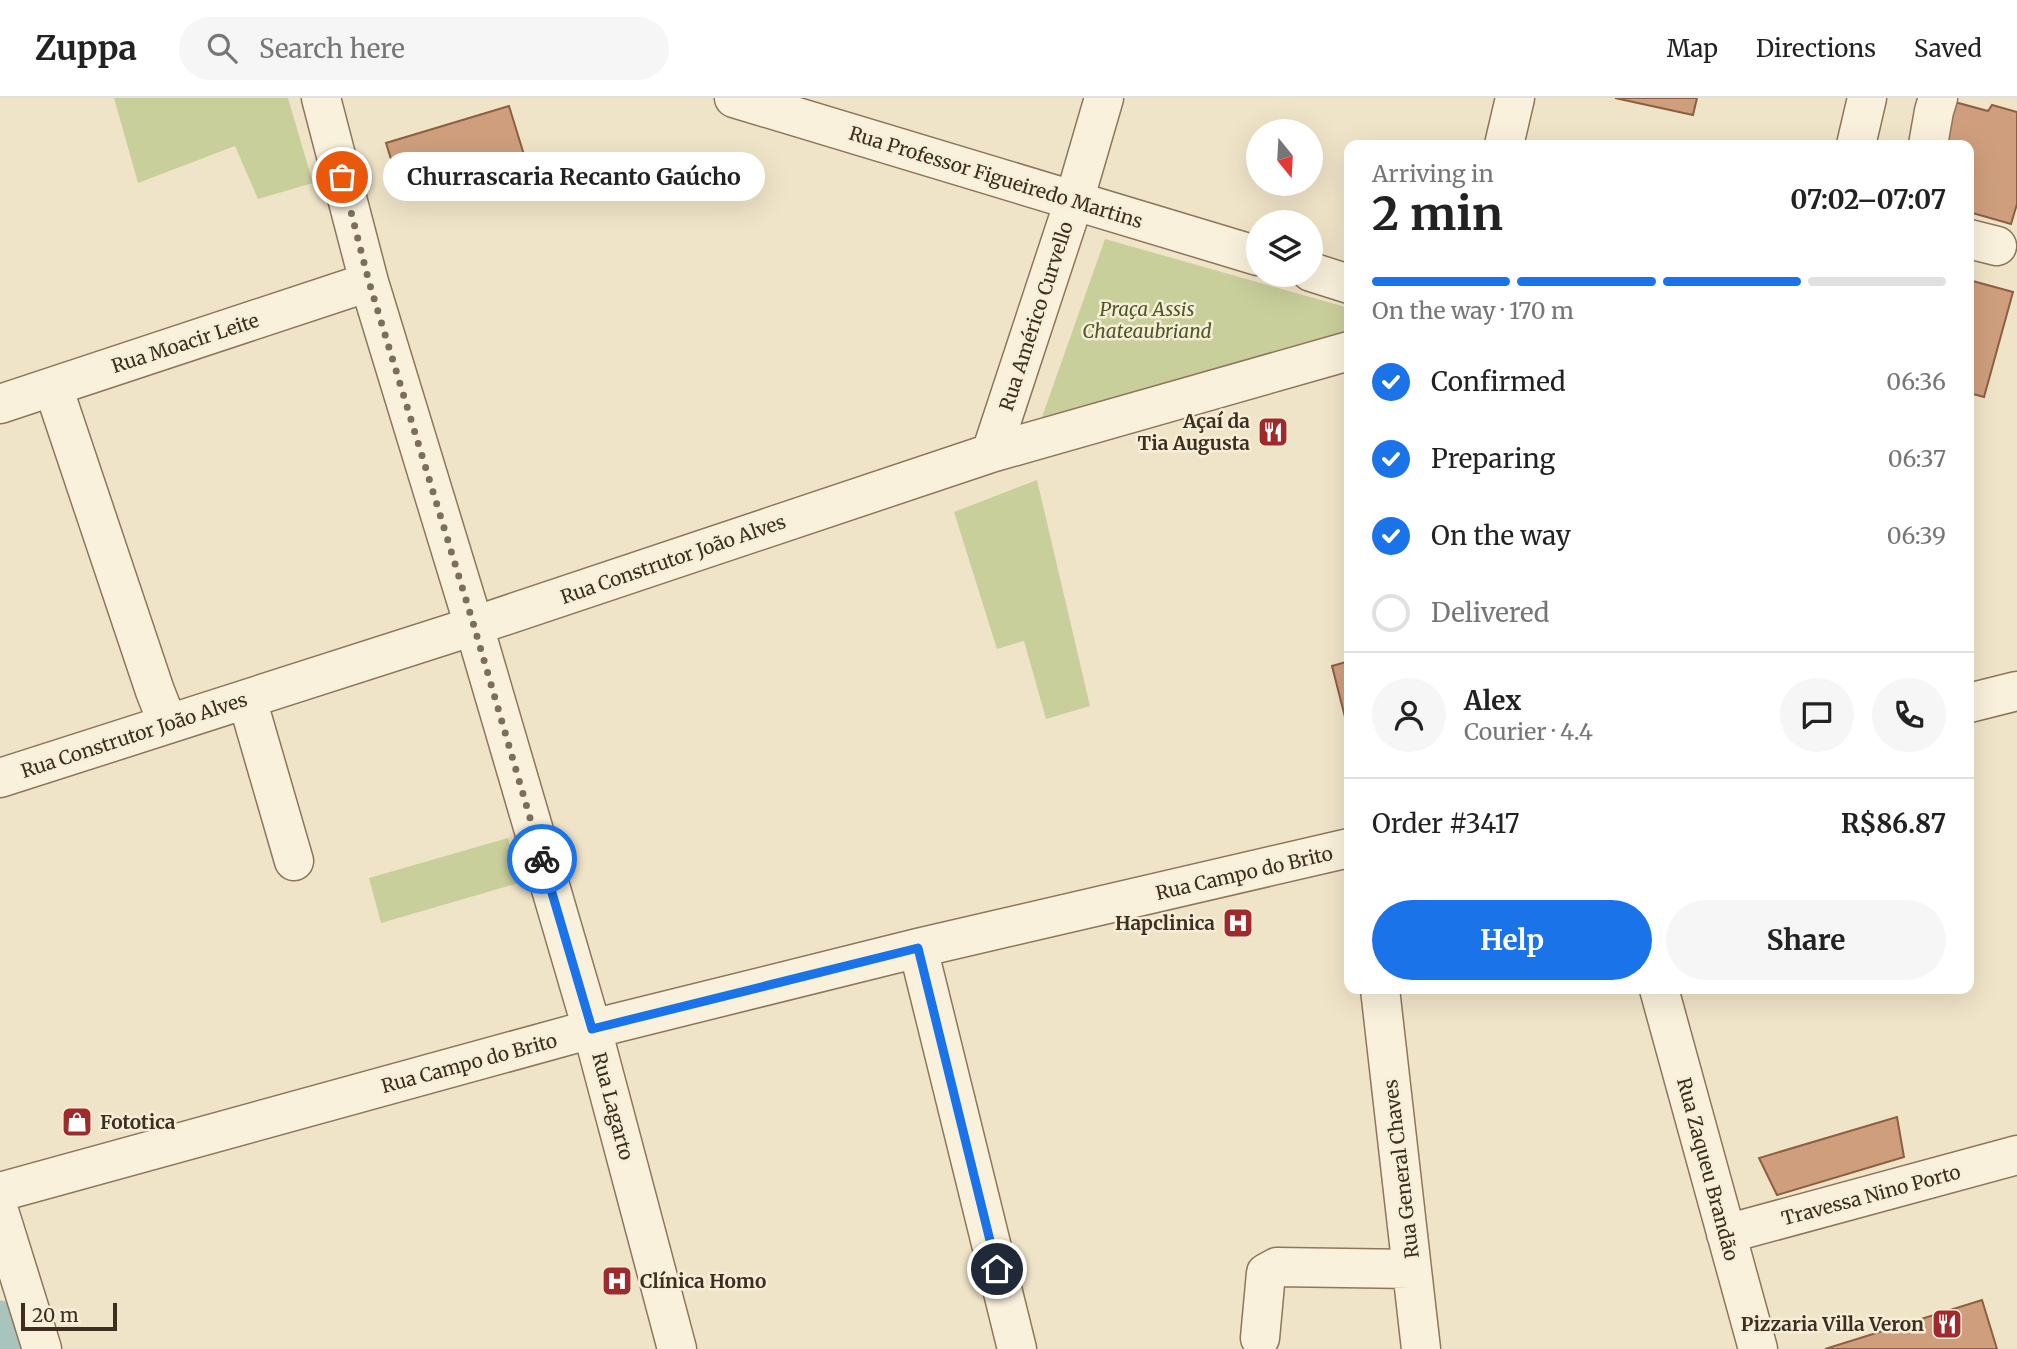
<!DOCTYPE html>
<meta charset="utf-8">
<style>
:root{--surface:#fff;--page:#f6f6f6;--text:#222;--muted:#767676;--line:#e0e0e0;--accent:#1a73e8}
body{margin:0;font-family:Merriweather,serif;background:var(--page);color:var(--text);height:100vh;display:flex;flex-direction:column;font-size:26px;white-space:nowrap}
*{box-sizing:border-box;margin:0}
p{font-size:23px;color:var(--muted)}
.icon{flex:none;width:38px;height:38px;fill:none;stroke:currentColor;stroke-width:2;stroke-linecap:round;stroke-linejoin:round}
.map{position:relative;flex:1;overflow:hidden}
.drawer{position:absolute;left:1344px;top:42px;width:630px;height:854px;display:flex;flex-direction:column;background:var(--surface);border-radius:14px;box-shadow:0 7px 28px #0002}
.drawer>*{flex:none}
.needle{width:46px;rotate:162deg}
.fabs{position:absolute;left:1246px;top:21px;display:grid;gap:14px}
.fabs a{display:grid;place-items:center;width:77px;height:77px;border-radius:50%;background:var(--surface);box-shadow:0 7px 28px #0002;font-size:35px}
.scale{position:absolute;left:21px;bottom:18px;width:96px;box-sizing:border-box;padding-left:7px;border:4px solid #3d2e20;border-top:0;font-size:19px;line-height:24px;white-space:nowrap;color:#3d2e20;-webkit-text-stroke:5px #f7eed8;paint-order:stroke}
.pin{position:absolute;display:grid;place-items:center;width:60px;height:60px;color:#fff;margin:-30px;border:4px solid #fff;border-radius:50%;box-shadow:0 2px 7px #0007}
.courier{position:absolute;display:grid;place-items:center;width:70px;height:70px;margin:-35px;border:5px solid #1a73e8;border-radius:50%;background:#fff;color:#222;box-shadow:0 2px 9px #0007}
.bubble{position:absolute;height:49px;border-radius:24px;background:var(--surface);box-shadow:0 7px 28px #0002;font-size:23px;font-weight:700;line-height:49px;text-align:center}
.head em{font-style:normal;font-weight:700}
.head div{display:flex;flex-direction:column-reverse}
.head{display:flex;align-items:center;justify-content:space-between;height:119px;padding:0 28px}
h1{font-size:46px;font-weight:700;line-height:52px}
.bar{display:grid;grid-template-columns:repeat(4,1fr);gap:10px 7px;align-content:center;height:84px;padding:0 28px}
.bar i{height:9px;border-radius:5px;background:var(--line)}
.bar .on{background:var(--accent)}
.bar p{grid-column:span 4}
.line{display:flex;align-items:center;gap:18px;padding:0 28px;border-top:2px solid var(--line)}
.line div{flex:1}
.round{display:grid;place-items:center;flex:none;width:74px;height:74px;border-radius:37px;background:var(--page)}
ol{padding:0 28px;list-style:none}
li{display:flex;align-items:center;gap:21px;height:77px}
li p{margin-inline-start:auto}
li .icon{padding:7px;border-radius:50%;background:var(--accent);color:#fff;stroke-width:4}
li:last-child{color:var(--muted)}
li i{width:38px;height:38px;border:4px solid var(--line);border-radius:50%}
.cta{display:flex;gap:14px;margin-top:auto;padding:14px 28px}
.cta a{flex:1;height:80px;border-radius:42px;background:var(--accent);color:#fff;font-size:28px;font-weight:700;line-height:80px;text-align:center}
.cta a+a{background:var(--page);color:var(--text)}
header{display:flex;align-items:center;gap:42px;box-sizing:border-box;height:98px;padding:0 35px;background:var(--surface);border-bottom:2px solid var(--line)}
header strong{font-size:33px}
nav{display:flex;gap:38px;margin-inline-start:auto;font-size:24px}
.search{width:490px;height:63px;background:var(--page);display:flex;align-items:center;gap:18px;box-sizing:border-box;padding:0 24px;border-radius:38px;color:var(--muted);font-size:26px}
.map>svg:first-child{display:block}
</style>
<header>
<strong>Zuppa</strong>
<div class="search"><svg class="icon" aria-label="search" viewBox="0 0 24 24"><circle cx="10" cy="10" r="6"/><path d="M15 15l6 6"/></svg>Search here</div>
<nav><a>Map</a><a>Directions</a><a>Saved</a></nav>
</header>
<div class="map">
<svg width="2017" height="1251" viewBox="0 0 2017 1251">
<rect width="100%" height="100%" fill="#f0e4c8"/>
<path fill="#c9cf9b" d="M114 0H288L313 85 258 101 235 48 138 85Z
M1105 141 1349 210V232L1041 322Z
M1037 382 1090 608 1046 621 1024 543 997 551 954 414Z
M508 740 519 785 381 825 369 780Z"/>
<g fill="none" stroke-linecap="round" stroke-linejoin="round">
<path stroke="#a9c4bc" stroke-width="33" d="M0 1219 9 1251"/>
</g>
<path fill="#cf9f7d" stroke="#8d5f41" stroke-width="2" d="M1615 0H1697L1693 17Z
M1951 3 1988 13 1992 7 2017 14V106L2011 126 1969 114V47H1939Z
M509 8 525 60 402 97 386 45Z
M1969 182 2013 194 1984 299 1969 295Z
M1349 563V635L1332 568Z
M1897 1019 1904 1059 1777 1097 1759 1060Z
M1982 1202 1997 1251H1825Z"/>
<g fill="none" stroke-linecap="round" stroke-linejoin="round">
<g stroke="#8d765c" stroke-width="41">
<path id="minor" d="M321 0 369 184 474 528 592 931 677 1251
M734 0 1258 158
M1504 47 1515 0
M1856 47 1867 0
M1928 47 1934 13 1938 0
M1969 141 1997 148
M1311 174 1349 186
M53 289 155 593 168 626
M0 306 369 184
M991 355 1074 103 1104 0
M247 601 294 763
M1969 605 2017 593
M0 680 474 528 991 355 1349 253
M918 850 1017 1251
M1380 891 1421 1251
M1659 891 1758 1251
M0 1094 592 931 918 850 1349 750
M0 1116 42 1251
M1726 1136 2017 1057
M1260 1240 1266 1175 1277 1169 1412 1171"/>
</g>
<use href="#minor" stroke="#faf1dc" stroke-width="38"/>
</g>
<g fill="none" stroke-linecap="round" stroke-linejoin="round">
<path stroke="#7c6e5b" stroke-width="7" stroke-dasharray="0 12.6" d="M342 79 369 184 474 528 542 761"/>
<path stroke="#1a73e8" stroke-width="9" d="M542 761 592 931 918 850 997 1171"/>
</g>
<defs>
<g id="restaurant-square" transform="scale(1.575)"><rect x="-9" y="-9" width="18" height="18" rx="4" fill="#9e2a2b" stroke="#f7eed8"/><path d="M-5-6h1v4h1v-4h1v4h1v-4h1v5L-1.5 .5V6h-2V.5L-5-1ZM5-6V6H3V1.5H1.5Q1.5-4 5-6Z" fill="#fff"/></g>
<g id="hospital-square" transform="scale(1.575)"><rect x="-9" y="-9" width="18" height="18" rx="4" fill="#9e2a2b" stroke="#f7eed8"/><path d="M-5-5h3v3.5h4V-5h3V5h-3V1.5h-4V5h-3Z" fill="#fff"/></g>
<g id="shop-square" transform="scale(1.575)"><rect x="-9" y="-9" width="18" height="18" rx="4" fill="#9e2a2b" stroke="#f7eed8"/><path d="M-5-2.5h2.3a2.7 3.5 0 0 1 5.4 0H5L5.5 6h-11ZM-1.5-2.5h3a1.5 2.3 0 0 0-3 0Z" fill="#fff"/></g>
</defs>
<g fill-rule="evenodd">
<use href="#restaurant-square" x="1273" y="334"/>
<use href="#hospital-square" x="1238" y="825"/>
<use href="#shop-square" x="77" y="1024"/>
<use href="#hospital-square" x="617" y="1183"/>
<use href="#restaurant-square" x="1947" y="1226"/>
</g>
<g text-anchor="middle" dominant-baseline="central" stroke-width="5" stroke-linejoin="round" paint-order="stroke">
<g font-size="19" fill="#3d2e20" stroke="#f7eed8">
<text transform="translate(996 79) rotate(17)">Rua Professor Figueiredo Martins</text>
<text transform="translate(1036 218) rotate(-72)">Rua Américo Curvello</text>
<text transform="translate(185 245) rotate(-18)">Rua Moacir Leite</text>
<text transform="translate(673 461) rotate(-19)">Rua Construtor João Alves</text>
<text transform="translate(134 637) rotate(-18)">Rua Construtor João Alves</text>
<text transform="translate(1244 775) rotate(-13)">Rua Campo do Brito</text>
<text transform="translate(469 965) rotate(-15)">Rua Campo do Brito</text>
<text transform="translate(613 1008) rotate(75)">Rua Lagarto</text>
<text transform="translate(1401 1071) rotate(-97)">Rua General Chaves</text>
<text transform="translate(1708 1071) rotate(75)">Rua Zaqueu Brandão</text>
<text transform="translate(1871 1097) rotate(-15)">Travessa Nino Porto</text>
</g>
<g font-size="19" font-style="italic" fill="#4d5a26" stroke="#f7eed8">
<text x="1147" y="211">Praça Assis<tspan x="1147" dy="22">Chateaubriand</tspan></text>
</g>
<g font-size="19" font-weight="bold" fill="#3d2e20" stroke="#f7eed8" text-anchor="end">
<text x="1250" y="323">Açaí da<tspan x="1250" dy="22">Tia Augusta</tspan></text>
<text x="1215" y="825">Hapclinica</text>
<text x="100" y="1024" text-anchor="start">Fototica</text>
<text x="640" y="1183" text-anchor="start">Clínica Homo</text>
<text x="1924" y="1226">Pizzaria Villa Veron</text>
</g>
</g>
</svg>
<div class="fabs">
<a><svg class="needle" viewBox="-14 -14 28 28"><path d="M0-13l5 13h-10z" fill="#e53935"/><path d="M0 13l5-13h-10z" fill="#767676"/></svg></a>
<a><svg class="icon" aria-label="layers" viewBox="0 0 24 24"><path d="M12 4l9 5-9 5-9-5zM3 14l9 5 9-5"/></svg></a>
</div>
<div class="scale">20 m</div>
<div class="pin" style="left:342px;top:79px;background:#ea580c"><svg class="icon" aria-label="bag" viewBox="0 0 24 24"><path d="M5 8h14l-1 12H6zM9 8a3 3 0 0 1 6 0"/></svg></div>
<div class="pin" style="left:997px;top:1171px;background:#1f2937"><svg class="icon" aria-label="home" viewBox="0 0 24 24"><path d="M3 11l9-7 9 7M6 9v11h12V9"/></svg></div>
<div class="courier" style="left:542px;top:761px"><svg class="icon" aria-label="bike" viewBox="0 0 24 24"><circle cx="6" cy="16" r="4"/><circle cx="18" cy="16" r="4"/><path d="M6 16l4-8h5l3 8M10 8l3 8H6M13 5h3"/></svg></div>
<div class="bubble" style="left:383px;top:54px;width:382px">Churrascaria Recanto Gaúcho</div>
<section class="drawer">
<div class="head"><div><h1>2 min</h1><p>Arriving in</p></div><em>07:02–07:07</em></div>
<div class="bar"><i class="on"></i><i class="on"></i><i class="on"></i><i></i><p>On the way · 170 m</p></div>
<ol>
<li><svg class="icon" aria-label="check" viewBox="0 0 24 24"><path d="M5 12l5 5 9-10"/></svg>Confirmed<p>06:36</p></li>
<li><svg class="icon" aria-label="check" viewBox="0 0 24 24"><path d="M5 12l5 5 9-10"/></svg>Preparing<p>06:37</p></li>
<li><svg class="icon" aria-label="check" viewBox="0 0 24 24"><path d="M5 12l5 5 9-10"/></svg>On the way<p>06:39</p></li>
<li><i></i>Delivered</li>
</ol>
<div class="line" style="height:126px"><a class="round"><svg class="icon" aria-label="person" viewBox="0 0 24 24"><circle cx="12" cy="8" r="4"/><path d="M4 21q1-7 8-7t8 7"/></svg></a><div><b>Alex</b><p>Courier · 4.4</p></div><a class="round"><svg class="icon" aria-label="chat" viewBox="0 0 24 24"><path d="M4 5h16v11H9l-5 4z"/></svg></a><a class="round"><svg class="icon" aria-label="phone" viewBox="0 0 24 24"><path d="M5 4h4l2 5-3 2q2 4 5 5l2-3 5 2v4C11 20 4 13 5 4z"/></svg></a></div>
<div class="line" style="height:91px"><div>Order #3417</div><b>R$86.87</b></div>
<div class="cta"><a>Help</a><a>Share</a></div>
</section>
</div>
